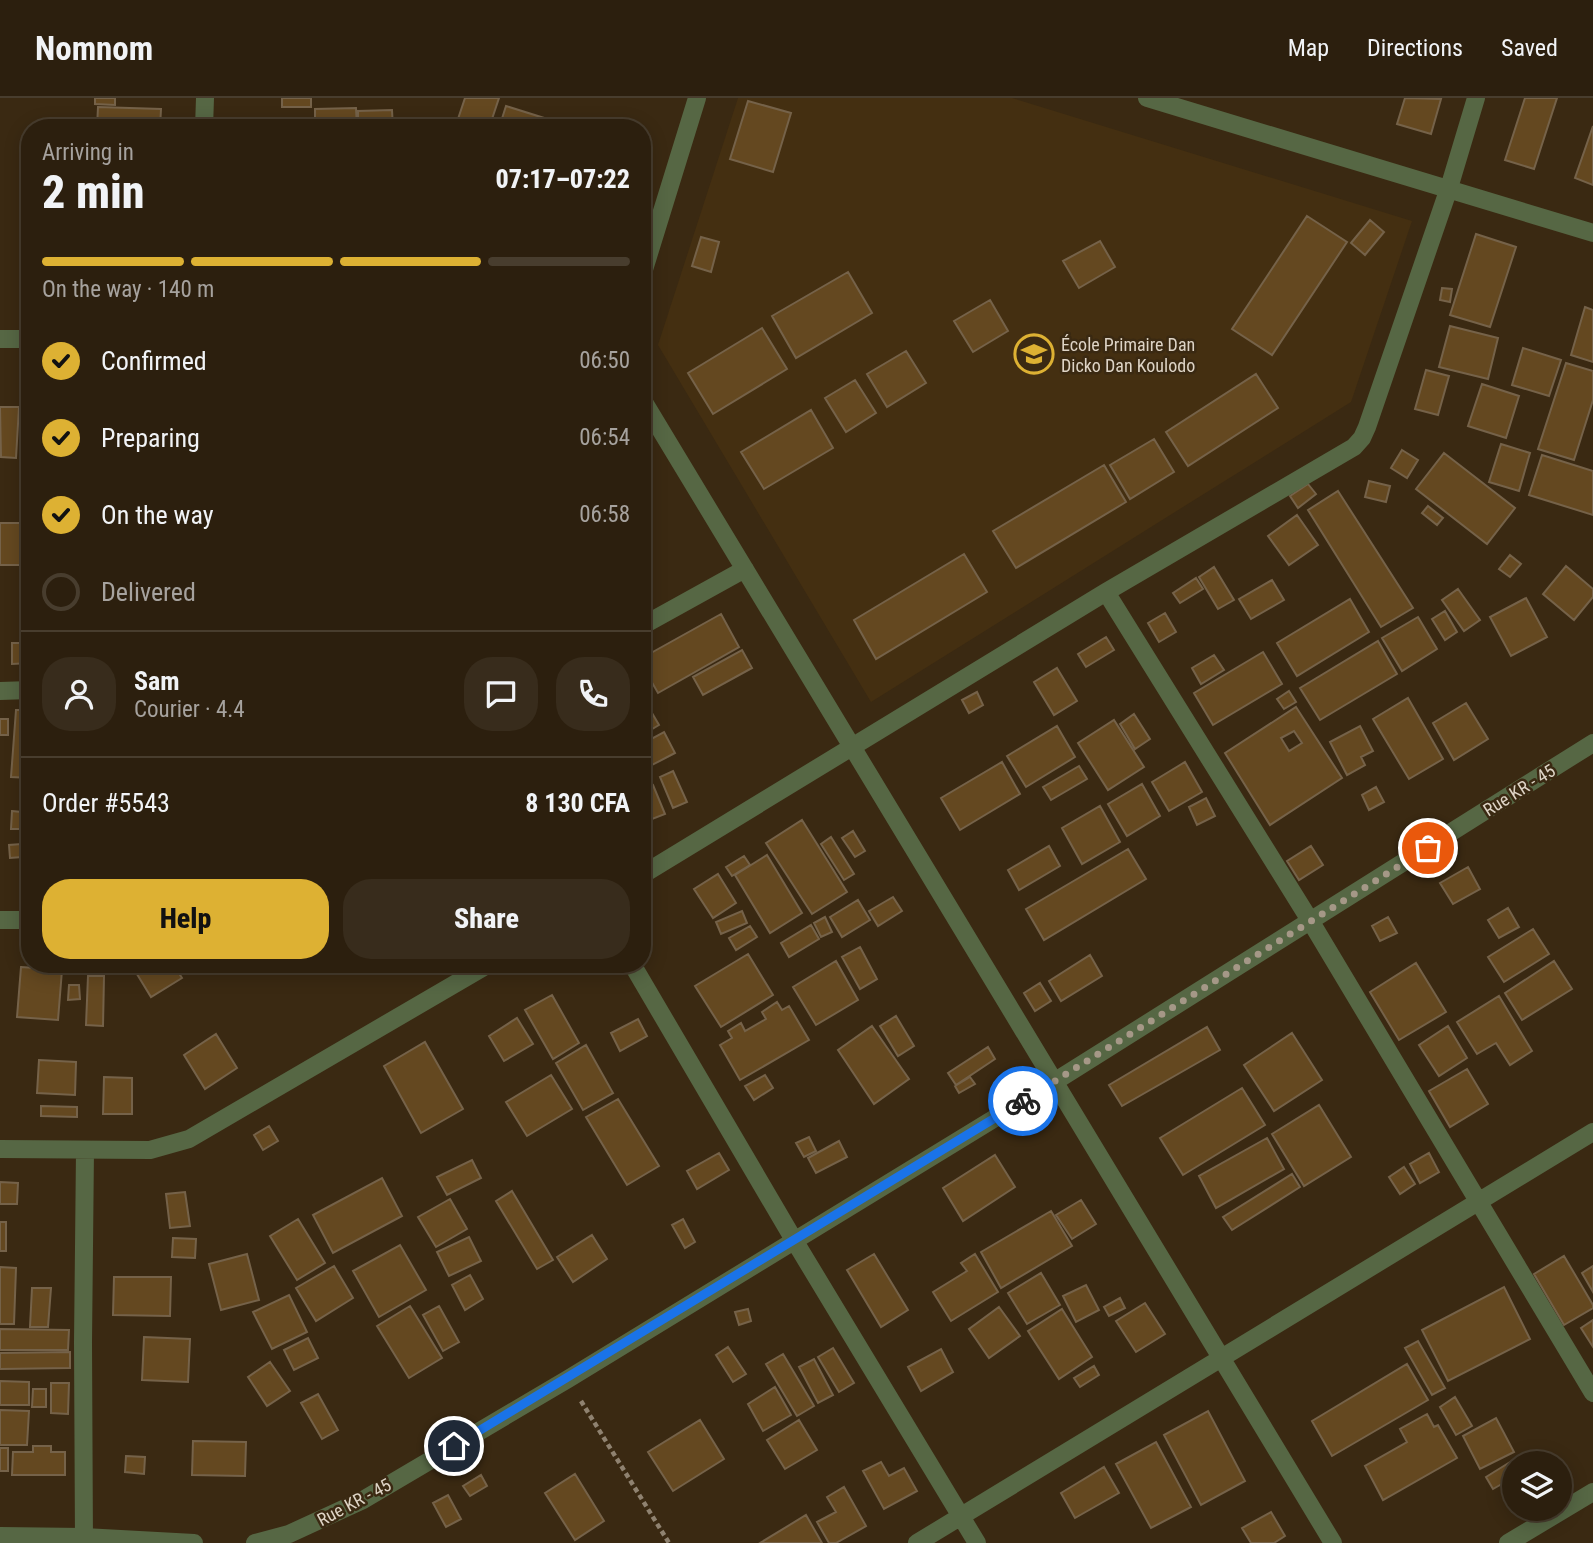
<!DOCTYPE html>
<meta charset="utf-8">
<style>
:root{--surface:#2c1f0e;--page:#382c1c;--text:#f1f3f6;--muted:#a6a29e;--line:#483d2e;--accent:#ddb133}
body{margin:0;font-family:"Roboto Condensed",sans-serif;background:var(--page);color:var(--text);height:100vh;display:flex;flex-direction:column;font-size:26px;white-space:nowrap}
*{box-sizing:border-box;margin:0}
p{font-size:23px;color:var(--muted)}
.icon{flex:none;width:38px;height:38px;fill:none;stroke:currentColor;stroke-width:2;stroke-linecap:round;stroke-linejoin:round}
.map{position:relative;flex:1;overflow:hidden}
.drawer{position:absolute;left:21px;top:21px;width:630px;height:854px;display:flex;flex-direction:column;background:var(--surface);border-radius:28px;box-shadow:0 4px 18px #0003,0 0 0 2px var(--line)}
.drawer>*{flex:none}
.controls{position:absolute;left:1502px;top:1353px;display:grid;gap:14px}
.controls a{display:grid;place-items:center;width:70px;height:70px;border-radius:50%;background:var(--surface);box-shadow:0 4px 18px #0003,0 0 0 2px var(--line);font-size:35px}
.pin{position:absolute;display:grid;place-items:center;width:60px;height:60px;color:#fff;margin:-30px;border:4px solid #fff;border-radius:50%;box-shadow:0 2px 7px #0007}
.courier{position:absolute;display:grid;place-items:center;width:70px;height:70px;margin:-35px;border:5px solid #1a73e8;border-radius:50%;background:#fff;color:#222;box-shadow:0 2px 9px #0007}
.head em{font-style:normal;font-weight:800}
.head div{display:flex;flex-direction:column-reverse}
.head{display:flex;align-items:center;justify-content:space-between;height:119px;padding:0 21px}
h1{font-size:46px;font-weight:800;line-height:52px}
.bar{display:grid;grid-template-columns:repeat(4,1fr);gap:10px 7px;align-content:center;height:84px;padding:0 21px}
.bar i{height:9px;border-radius:5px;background:var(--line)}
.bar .current{background:var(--accent)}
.bar p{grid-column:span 4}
.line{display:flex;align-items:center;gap:18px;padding:0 21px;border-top:2px solid var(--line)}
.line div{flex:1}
.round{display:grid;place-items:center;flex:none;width:74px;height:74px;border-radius:28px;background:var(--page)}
ol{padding:0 21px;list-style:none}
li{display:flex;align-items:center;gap:21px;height:77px}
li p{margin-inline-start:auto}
li .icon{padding:7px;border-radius:50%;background:var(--accent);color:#111;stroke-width:4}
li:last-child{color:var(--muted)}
li i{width:38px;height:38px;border:4px solid var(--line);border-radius:50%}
.cta{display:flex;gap:14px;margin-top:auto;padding:14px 21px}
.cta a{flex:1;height:80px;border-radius:28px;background:var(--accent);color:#111;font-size:28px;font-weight:800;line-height:80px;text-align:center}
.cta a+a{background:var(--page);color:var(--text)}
header{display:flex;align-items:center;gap:42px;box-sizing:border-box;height:98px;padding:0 35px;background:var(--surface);border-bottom:2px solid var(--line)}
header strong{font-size:33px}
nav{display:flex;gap:38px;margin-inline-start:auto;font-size:24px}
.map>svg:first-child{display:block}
</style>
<header>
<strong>Nomnom</strong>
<nav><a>Map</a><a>Directions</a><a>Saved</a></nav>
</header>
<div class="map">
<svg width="1593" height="1445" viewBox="0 0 1593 1445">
<rect width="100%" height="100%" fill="#3a2912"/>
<path fill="#442f11" d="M738 0H1012L1412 123 1351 304 871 604 658 247Z"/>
<path fill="#644820" stroke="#756249" stroke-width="2" fill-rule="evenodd" d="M95 0H115V7L95 6Z
M282 0H311V9H282Z
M465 0H499L489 30H455Z
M1405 0 1441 1 1431 36 1397 26Z
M1525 0H1557L1534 71 1505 62Z
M748 3 791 15 773 74 730 61Z
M506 8 560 25 558 30H499Z
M98 9 161 11 160 30H97Z
M356 10 357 30H315V11Z
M392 12 393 30H358V13Z
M218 25H290V30H218Z
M1593 28V87L1575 80Z
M1307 118 1347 144 1272 257 1232 231Z
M1370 122 1384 134 1365 157 1351 145Z
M1476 136 1516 149 1490 229 1450 217Z
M701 139 719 144 711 174 692 168Z
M1100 143 1115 169 1079 190 1063 163Z
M848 174 872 215 796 260 772 218Z
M1442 190 1452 191 1450 204 1440 202Z
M990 202 1008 233 973 254 954 223Z
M1585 209 1593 212V264L1571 257Z
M1450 228 1498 240 1488 281 1439 269Z
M762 230 787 271 713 316 688 275Z
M1523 250 1561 262 1549 298 1512 287Z
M906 253 926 285 887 309 867 276Z
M1566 265 1593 273V302L1574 362 1538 351Z
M1426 272 1449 278 1438 317 1415 311Z
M1256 276 1278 310 1188 368 1166 334Z
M855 282 876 315 846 334 825 300Z
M1482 286 1519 298 1506 340 1468 328Z
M0 309H19L16 360 1 359Z
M811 312 833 350 764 391 741 354Z
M1154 341 1174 374 1130 401 1110 367Z
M1501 346 1530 355 1519 393 1489 384Z
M1402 352 1418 362 1407 380 1391 370Z
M1444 355 1515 410 1487 446 1416 391Z
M1542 357 1593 373V417L1529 397Z
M1104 367 1126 404 1016 470 993 433Z
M1369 383 1390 388 1386 404 1365 399Z
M1308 386 1316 396 1298 410 1290 398Z
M1338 393 1413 510 1381 529 1308 412Z
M1428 408 1443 420 1437 427 1422 415Z
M1297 417 1318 447 1289 467 1268 438Z
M0 425H30V467H0Z
M964 456 987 494 876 561 854 522Z
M1510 457 1521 466 1510 479 1499 471Z
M1566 468 1593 491V499L1574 522 1543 496Z
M1214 469 1234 502 1218 511 1199 479Z
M1196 480 1203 491 1180 505 1173 495Z
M1272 482 1284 502 1251 521 1239 501Z
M1458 491 1480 522 1464 533 1442 502Z
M1526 500 1547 539 1511 558 1490 519Z
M1350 501 1369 534 1297 578 1277 545Z
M1445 513 1457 534 1445 542 1432 521Z
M1165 515 1176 534 1159 544 1148 525Z
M721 516 739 549 658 595 642 567V560Z
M1418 519 1437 551 1402 573 1382 540Z
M1106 539 1114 552 1086 569 1078 556Z
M1378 543 1397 576 1320 622 1300 590Z
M12 545H30V565L12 566Z
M742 552 752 570 703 597 693 579Z
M1263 554 1282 586 1213 627 1194 595Z
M1214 557 1224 572 1201 586 1192 570Z
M1057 570 1077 603 1054 617 1034 584Z
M1289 593 1296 604 1284 611 1277 601Z
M977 594 983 607 969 615 962 602Z
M642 598 659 627 642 637Z
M1408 600 1443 661 1409 681 1373 621Z
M1466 605 1488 641 1454 662 1433 625Z
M1296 609 1342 680 1270 727 1225 655ZM1294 633 1302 645 1289 653 1281 640Z
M16 612H30V680L11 679Z
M1134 616 1150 641 1135 651 1120 626Z
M0 621H8V637H0Z
M1114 622 1144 669 1108 692 1078 645Z
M1057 628 1075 659 1026 689 1007 658Z
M1360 628 1373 653 1361 659 1365 667 1347 677 1330 644Z
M664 634 675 655 652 667 642 646Z
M1002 664 1020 696 960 732 941 700Z
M1185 664 1202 694 1169 713 1152 684Z
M1079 668 1087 681 1051 702 1043 689Z
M673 673 687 704 673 710 660 679Z
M1142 686 1160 718 1127 738 1108 706Z
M653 687 665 716 647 723 642 711V691Z
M1376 689 1384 704 1369 712 1362 697Z
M1206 700 1215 718 1197 727 1189 709Z
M1100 708 1120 744 1082 766 1062 730Z
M12 713 21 714 20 731H11Z
M802 722 847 794 812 816 766 745Z
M853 733 865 753 855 759 842 740Z
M831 739 854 776 844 782 821 746Z
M21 746 22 759 10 760 9 747Z
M1049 748 1060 768 1019 792 1008 772Z
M1311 748 1323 767 1299 782 1287 763Z
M1128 751 1146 781 1044 842 1026 811Z
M767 757 802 815 770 835 735 777Z
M744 758 750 767 732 778 726 769Z
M1468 769 1480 791 1453 806 1440 785Z
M718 776 736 805 713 820 694 791Z
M893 799 902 813 878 828 869 813Z
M858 802 870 822 842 839 830 819Z
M1508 810 1519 829 1499 840 1488 822Z
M742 813 747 825 721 836 716 824Z
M825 819 832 834 821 839 814 825Z
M1388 819 1397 835 1380 843 1372 828Z
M811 827 819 841 789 859 781 845Z
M750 828 757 839 736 852 729 840Z
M1533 831 1549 856 1504 884 1488 859Z
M860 849 877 881 860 891 842 859Z
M748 856 773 897 721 929 695 888Z
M1090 857 1102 878 1061 903 1049 883Z
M836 863 858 902 816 927 793 889Z
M1554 863 1572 891 1522 922 1505 895Z
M1416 865 1446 914 1399 942 1370 894Z
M134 866H173L182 880 151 899 132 868Z
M21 869 62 872 58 922 17 919Z
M88 878H104L103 928 86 927Z
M1040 885 1051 903 1035 913 1024 895Z
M69 887H79L80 901 68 902Z
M552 897 579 945 553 961 525 912Z
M1499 898 1532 953 1510 967 1496 945 1477 956 1457 924Z
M777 904 782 912 789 908 809 942 740 982 720 947 732 940 728 933 741 925 745 933 766 921 762 914Z
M896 918 914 948 898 958 880 928Z
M517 920 533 946 504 963 489 938Z
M638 921 647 938 620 953 611 935Z
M872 928 909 981 874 1006 838 952Z
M1448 928 1467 960 1439 978 1419 947Z
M1207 929 1220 952 1122 1008 1109 987Z
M1292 935 1322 982 1274 1013 1244 967Z
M216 936 237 970 205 991 184 957Z
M425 944 463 1011 421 1035 384 968Z
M586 947 613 995 583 1012 556 965Z
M988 949 995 961 956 987 948 975Z
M39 962 76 964 75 997 37 995Z
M1467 971 1488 1006 1450 1029 1429 993Z
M551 977 572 1011 527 1038 506 1004Z
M765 977 773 990 754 1002 745 988Z
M104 979 132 980V1016H103Z
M970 979 975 986 959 995 955 988Z
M1242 990 1265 1027 1183 1077 1160 1040Z
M618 1001 659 1068 627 1087 586 1019Z
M1319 1007 1351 1059 1304 1088 1272 1036Z
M41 1008 77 1009V1019L41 1018Z
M269 1028 278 1043 263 1052 254 1037Z
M809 1039 816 1053 804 1059 796 1045Z
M1267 1040 1284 1071 1216 1110 1199 1078Z
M839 1043 847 1059 816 1075 808 1060Z
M719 1055 729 1072 697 1091 687 1073Z
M1429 1055 1439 1074 1420 1085 1410 1066Z
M995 1057 1015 1089 963 1123 943 1090Z
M472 1062 481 1080 447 1097 437 1079Z
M1404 1069 1415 1086 1400 1096 1389 1079Z
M1292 1076 1300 1089 1232 1132 1223 1119Z
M382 1080 402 1118 333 1155 313 1117Z
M0 1084 18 1085 17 1106H0Z
M512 1093 553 1162 537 1171 496 1103Z
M185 1094 190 1128 170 1130 166 1096Z
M450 1101 467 1131 436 1149 418 1119Z
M1081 1102 1096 1126 1072 1141 1056 1117Z
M1051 1113 1072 1148 1001 1190 981 1154Z
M298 1121 325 1165 297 1182 270 1138Z
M683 1121 695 1144 685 1150 672 1127Z
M0 1124H6V1153H0Z
M592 1137 607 1161 573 1184 557 1159Z
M469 1139 481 1163 449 1178 437 1154Z
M173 1140 196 1141 195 1160 172 1159Z
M400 1147 426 1192 379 1219 353 1173Z
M247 1156 259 1202 221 1212 209 1166Z
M874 1156 908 1212 881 1229 847 1172Z
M975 1156 998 1194 951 1223 933 1194 967 1173 961 1165Z
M1564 1158 1593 1207V1210L1564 1227 1534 1176Z
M334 1168 353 1200 316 1223 296 1190Z
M1593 1168V1194L1582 1175Z
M0 1169 16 1170 14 1226H0Z
M1041 1175 1060 1207 1027 1226 1008 1195Z
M470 1177 483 1201 465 1212 452 1187Z
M114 1179H171L170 1218 113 1217Z
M1086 1187 1099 1212 1076 1224 1063 1198Z
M1504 1189 1530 1241 1448 1283 1422 1232Z
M32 1190H51L48 1229H30Z
M289 1197 307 1234 272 1251 253 1214Z
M1120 1200 1125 1210 1109 1218 1104 1209Z
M1145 1205 1165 1236 1136 1254 1116 1223Z
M410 1208 442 1260 409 1280 377 1228Z
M439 1208 459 1244 443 1253 423 1217Z
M999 1209 1020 1238 989 1260 969 1231Z
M748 1211 751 1223 739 1227 735 1214Z
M1062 1211 1092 1259 1059 1281 1028 1233Z
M1593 1222V1249L1581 1230Z
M0 1231 69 1232 68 1252H0Z
M144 1239 190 1241 188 1284 142 1282Z
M308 1240 318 1260 294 1272 284 1252Z
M1418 1243 1445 1290 1432 1297 1405 1250Z
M728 1249 746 1276 733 1284 716 1257Z
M833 1250 854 1285 839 1294 818 1259Z
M941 1251 953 1274 921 1293 908 1269Z
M70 1254V1270L0 1271V1255Z
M783 1256 814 1308 797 1318 766 1266Z
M814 1261 833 1297 818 1305 799 1269Z
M270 1264 290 1293 267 1308 248 1279Z
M1407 1266 1428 1302 1332 1358 1312 1323Z
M1094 1268 1099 1277 1080 1289 1074 1280Z
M0 1283 29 1284V1307H0Z
M51 1285H69L68 1316 51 1315Z
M775 1289 791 1317 763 1333 748 1306Z
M33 1291H46V1309H32Z
M318 1296 338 1332 322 1341 301 1305Z
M1455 1299 1472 1328 1456 1337 1440 1309Z
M0 1312 29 1313 27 1347H0Z
M1208 1313 1245 1383 1201 1407 1164 1337Z
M1427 1316 1434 1329 1438 1327 1457 1360 1383 1402 1365 1368 1407 1344 1400 1331Z
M1496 1320 1514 1354 1480 1371 1463 1338Z
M700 1322 724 1361 673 1393 648 1354Z
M799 1322 817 1352 785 1371 767 1342Z
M193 1343 246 1344 245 1378 192 1377Z
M1156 1344 1191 1409 1151 1430 1116 1366Z
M33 1348H51V1354H65V1377H12L13 1354H33Z
M0 1350H8V1373H0Z
M126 1358 145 1359 144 1376 125 1374Z
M1515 1361 1518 1365H1514V1379L1493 1391 1486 1379Z
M881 1364 889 1378 904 1370 917 1393 884 1411 863 1373Z
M1104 1369 1119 1395 1075 1420 1061 1395Z
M575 1376 604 1423 575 1442 545 1395Z
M481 1377 487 1388 470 1398 463 1388Z
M844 1389 866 1428 836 1445H829L817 1424 836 1414 827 1399Z
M448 1397 461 1421 446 1429 433 1405Z
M1271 1414 1285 1438 1274 1445H1251L1242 1430Z
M806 1417 822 1445H760Z"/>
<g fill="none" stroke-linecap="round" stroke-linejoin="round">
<path stroke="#8f8270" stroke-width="4.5" stroke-dasharray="5 3.5" stroke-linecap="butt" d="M581 1303 669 1445"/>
<path stroke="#566744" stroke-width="18" d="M1147 0 1593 135
M204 30 205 0
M642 178 697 0
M0 241H30
M642 301 1333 1445
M1106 494 1311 824 1593 1295
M642 528 745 471
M0 593 30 592
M642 777 1106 494 1354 349 1362 340 1367 329 1449 90 1476 0
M0 822H30
M632 866 794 1142 977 1445
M0 1051 150 1052 189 1041 489 866
M0 1438 84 1439 194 1445
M84 1445 83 1245 85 1052
M255 1445 289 1436 363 1402 568 1281 1054 984 1593 645
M917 1445 1593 1034
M1508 1445 1593 1394"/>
</g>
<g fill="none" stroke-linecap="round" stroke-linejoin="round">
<path stroke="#a59887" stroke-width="7" stroke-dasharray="0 12.6" d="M1023 1003 1428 750"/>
<path stroke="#1a73e8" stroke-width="9" d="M454 1348 1023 1003"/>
</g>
<defs>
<g id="school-ring" transform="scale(2.0125)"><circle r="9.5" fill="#3a2912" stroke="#ddb133" stroke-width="1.5"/><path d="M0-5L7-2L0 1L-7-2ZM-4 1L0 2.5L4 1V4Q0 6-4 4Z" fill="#ddb133"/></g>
</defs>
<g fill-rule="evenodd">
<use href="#school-ring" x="1034" y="256"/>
</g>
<g text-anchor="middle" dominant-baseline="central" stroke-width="5" stroke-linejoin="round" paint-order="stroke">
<g font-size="18" fill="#ded4c6" stroke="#3a2912" text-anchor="start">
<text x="1061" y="246">École Primaire Dan<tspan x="1061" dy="21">Dicko Dan Koulodo</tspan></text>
</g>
<g font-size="18" fill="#ded4c6" stroke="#3a2912">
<text transform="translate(1519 692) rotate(-32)">Rue KR - 45</text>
<text transform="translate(354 1404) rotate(-28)">Rue KR - 45</text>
</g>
</g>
</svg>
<div class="controls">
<a><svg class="icon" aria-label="layers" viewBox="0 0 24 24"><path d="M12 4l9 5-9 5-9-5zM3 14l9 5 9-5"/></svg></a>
</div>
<div class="pin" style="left:1428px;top:750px;background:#ea580c"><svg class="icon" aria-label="bag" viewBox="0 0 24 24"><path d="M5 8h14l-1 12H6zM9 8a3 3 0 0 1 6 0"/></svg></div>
<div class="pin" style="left:454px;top:1348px;background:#1f2937"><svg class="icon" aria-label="home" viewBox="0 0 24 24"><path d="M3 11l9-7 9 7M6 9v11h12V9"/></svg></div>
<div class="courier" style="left:1023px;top:1003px"><svg class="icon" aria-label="bike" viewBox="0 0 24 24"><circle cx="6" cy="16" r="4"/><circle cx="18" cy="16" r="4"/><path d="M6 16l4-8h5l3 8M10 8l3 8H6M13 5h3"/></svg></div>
<section class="drawer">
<div class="head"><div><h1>2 min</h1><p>Arriving in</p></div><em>07:17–07:22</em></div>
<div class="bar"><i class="current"></i><i class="current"></i><i class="current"></i><i></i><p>On the way · 140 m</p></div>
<ol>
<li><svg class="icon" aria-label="check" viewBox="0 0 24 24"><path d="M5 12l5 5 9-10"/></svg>Confirmed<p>06:50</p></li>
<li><svg class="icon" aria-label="check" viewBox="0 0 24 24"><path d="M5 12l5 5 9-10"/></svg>Preparing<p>06:54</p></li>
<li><svg class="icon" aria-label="check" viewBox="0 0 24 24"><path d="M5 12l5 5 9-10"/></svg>On the way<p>06:58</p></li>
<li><i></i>Delivered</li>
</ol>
<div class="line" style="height:126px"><a class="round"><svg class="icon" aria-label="person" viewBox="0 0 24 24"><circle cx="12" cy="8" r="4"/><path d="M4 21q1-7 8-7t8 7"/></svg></a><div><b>Sam</b><p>Courier · 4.4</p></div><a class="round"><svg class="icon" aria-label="chat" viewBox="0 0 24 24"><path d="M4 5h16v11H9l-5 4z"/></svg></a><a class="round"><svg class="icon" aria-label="phone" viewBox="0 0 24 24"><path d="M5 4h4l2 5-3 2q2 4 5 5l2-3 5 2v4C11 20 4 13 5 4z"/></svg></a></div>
<div class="line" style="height:91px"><div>Order #5543</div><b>8 130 CFA</b></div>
<div class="cta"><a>Help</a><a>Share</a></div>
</section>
</div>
